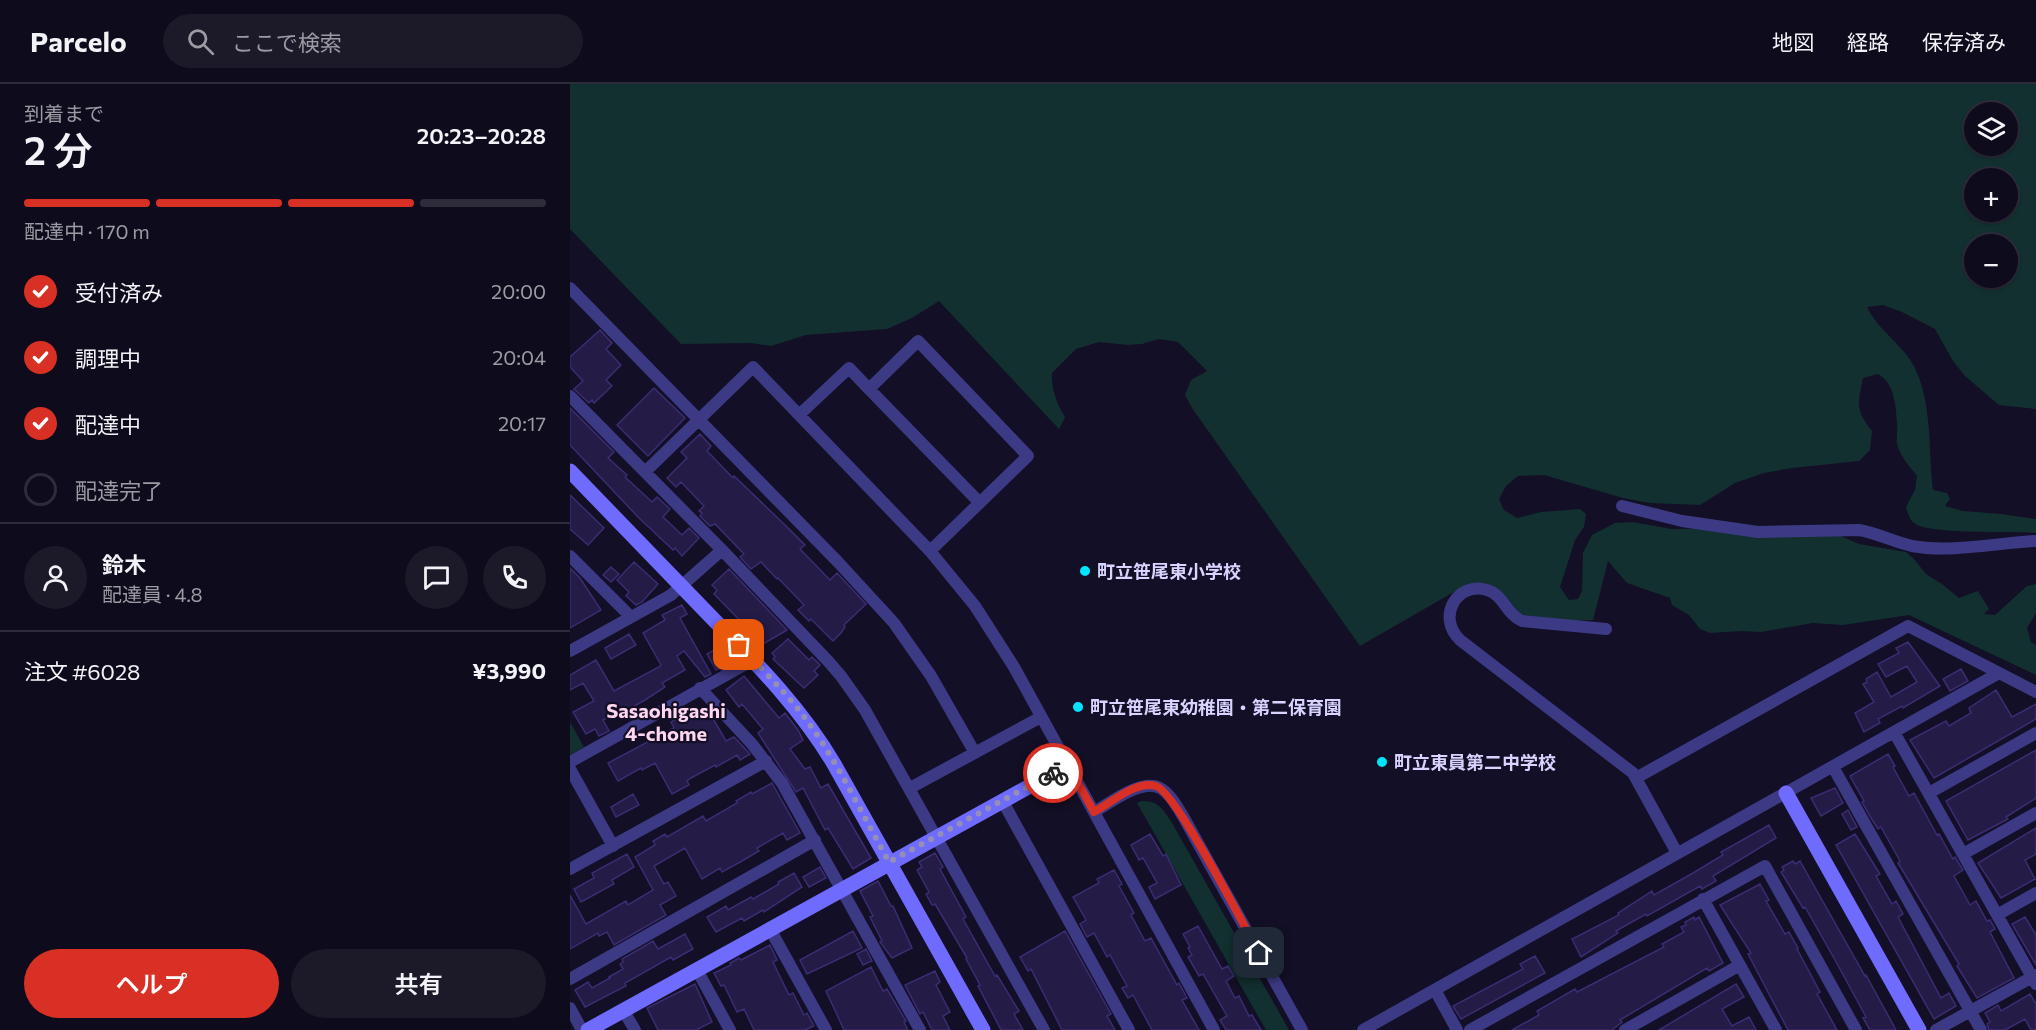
<!DOCTYPE html>
<html lang="ja">
<meta charset="utf-8">
<style>
:root{--surface:#0e0b1c;--page:#1c1929;--text:#f1f3f6;--muted:#9b9ba3;--line:#2e2b3b;--accent:#d93025}
body{margin:0;font-family:Commissioner,"Noto Sans JP",sans-serif;background:var(--page);color:var(--text);height:100vh;display:flex;flex-direction:column;font-size:22px;white-space:nowrap}
*{box-sizing:border-box;margin:0}
p{font-size:20px;color:var(--muted)}
.icon{flex:none;width:33px;height:33px;fill:none;stroke:currentColor;stroke-width:2;stroke-linecap:round;stroke-linejoin:round}
.map{position:relative;flex:1;overflow:hidden}
.panel{display:flex;flex-direction:column;background:var(--surface);width:570px}
.panel>*{flex:none}
.fabs{position:absolute;left:1394px;top:18px;display:grid;gap:12px}
.fabs a{display:grid;place-items:center;width:54px;height:54px;border-radius:50%;background:var(--surface);box-shadow:0 2px 4px #0004,0 0 0 2px var(--line);font-size:30px}
.pin{position:absolute;display:grid;place-items:center;width:51px;height:51px;color:#fff;margin:-26px;border-radius:12px;box-shadow:0 3px 9px #0006}
.courier{position:absolute;display:grid;place-items:center;width:60px;height:60px;margin:-30px;border:4px solid #d93025;border-radius:50%;background:#fff;color:#222;box-shadow:0 2px 8px #0007}
.summary em{font-style:normal;font-weight:600}
.summary div{display:flex;flex-direction:column-reverse}
.summary{display:flex;align-items:center;justify-content:space-between;height:102px;padding:0 24px}
h1{font-size:39px;font-weight:600;line-height:45px}
.bar{display:grid;grid-template-columns:repeat(4,1fr);gap:9px 6px;align-content:center;height:72px;padding:0 24px}
.bar i{height:8px;border-radius:4px;background:var(--line)}
.bar .on{background:var(--accent)}
.bar p{grid-column:span 4}
.line{display:flex;align-items:center;gap:15px;padding:0 24px;border-top:2px solid var(--line)}
.line div{flex:1}
.round{display:grid;place-items:center;flex:none;width:63px;height:63px;border-radius:32px;background:var(--page)}
ol{padding:0 24px;list-style:none}
li{display:flex;align-items:center;gap:18px;height:66px}
li p{margin-inline-start:auto}
li .icon{padding:6px;border-radius:50%;background:var(--accent);color:#fff;stroke-width:4}
li:last-child{color:var(--muted)}
li i{width:33px;height:33px;border:3px solid var(--line);border-radius:50%}
.cta{display:flex;gap:12px;margin-top:auto;padding:12px 24px}
.cta a{flex:1;height:69px;border-radius:36px;background:var(--accent);color:#fff;font-size:24px;font-weight:600;line-height:69px;text-align:center}
.cta a+a{background:var(--page);color:var(--text)}
header{display:flex;align-items:center;gap:36px;box-sizing:border-box;height:84px;padding:0 30px;background:var(--surface);border-bottom:2px solid var(--line)}
header strong{font-size:28px}
nav{display:flex;gap:33px;margin-inline-start:auto;font-size:21px}
.search{width:420px;height:54px;background:var(--page);display:flex;align-items:center;gap:15px;box-sizing:border-box;padding:0 21px;border-radius:33px;color:var(--muted);font-size:22px}
main{display:flex;flex:1;min-height:0}
.map>svg:first-child{display:block}
</style>
<header>
<strong>Parcelo</strong>
<div class="search"><svg class="icon" aria-label="search" viewBox="0 0 24 24"><circle cx="10" cy="10" r="6"/><path d="M15 15l6 6"/></svg>ここで検索</div>
<nav><a>地図</a><a>経路</a><a>保存済み</a></nav>
</header>
<main>
<section class="panel">
<div class="summary"><div><h1>2 分</h1><p>到着まで</p></div><em>20:23–20:28</em></div>
<div class="bar"><i class="on"></i><i class="on"></i><i class="on"></i><i></i><p>配達中 · 170 m</p></div>
<ol>
<li><svg class="icon" aria-label="check" viewBox="0 0 24 24"><path d="M5 12l5 5 9-10"/></svg>受付済み<p>20:00</p></li>
<li><svg class="icon" aria-label="check" viewBox="0 0 24 24"><path d="M5 12l5 5 9-10"/></svg>調理中<p>20:04</p></li>
<li><svg class="icon" aria-label="check" viewBox="0 0 24 24"><path d="M5 12l5 5 9-10"/></svg>配達中<p>20:17</p></li>
<li><i></i>配達完了</li>
</ol>
<div class="line" style="height:108px"><a class="round"><svg class="icon" aria-label="person" viewBox="0 0 24 24"><circle cx="12" cy="8" r="4"/><path d="M4 21q1-7 8-7t8 7"/></svg></a><div><b>鈴木</b><p>配達員 · 4.8</p></div><a class="round"><svg class="icon" aria-label="chat" viewBox="0 0 24 24"><path d="M4 5h16v11H9l-5 4z"/></svg></a><a class="round"><svg class="icon" aria-label="phone" viewBox="0 0 24 24"><path d="M5 4h4l2 5-3 2q2 4 5 5l2-3 5 2v4C11 20 4 13 5 4z"/></svg></a></div>
<div class="line" style="height:78px"><div>注文 #6028</div><b>¥3,990</b></div>
<div class="cta"><a>ヘルプ</a><a>共有</a></div>
</section>
<div class="map">
<svg width="1466" height="946" viewBox="0 0 1466 946">
<rect width="100%" height="100%" fill="#130f26"/>
<path fill="#12302f" fill-rule="evenodd" d="M0 0H1466V325L1429 321 1395 292 1383 277 1365 245 1332 228 1313 221 1297 223C1308 246 1332 260 1344 282 1363 321 1358 365 1363 406L1377 409 1380 415 1375 422 1393 427 1431 430 1466 435V449C1443 447 1359 451 1344 439 1339 435 1338 429 1336 423L1345 406 1347 392C1340 383 1330 372 1327 360 1326 354 1328 347 1327 341 1326 323 1325 299 1308 290L1293 294C1288 320 1285 326 1302 347L1300 366 1289 377 1222 384 1194 389 1165 399 1130 421 1080 419 1053 414 974 391 948 392 936 402 929 415 934 426 947 434 971 428 1010 425 1016 430 1014 443 1005 456 990 503 999 516 1008 515 1012 507 1013 469 1022 451 1045 439 1062 438 1102 445 1228 443 1271 452 1289 460 1336 468 1344 475 1356 490 1372 500 1389 514 1408 507 1419 525 1414 530 1425 531 1457 502 1466 500V529L1457 544 1461 558 1466 561V591L1339 531 1273 541 1243 539 1191 548 1172 547 1140 549 1130 545 1119 531 1102 521 1100 514 1057 499 1038 477 1023 536 999 537 954 533C933 512 929 494 896 501L790 562 622 324 615 311 621 296 637 287 608 258 589 255 572 260 558 261 529 258 506 265 482 289C481 306 487 319 495 333L489 345 369 217 342 234 317 245 236 251 201 262 181 259 111 260 0 145ZM1404 28H1437V62H1404ZM1404 94H1437V128H1404ZM1404 160H1437V194H1404Z
M0 638 14 663 0 671Z
M572 717C587 716 593 725 601 737L719 946H696L567 719Z"/>
<path fill="#241b47" stroke="#3b2d73" stroke-width="1.5" d="M30 246 42 259 36 265 51 281 36 296 42 302 24 319 22 316 19 319 4 305 13 297 0 283V273Z
M84 304 115 334 78 372 47 341Z
M0 324 44 368 38 374 57 391 55 393 82 418 87 413 100 425 93 433 112 451 119 444 129 454 112 472 105 464 103 466 68 433 0 361Z
M130 350 141 362 137 367 163 394 164 392 216 442 235 461 230 465 260 496 267 489 296 520 274 541 275 543 271 549 263 557 241 535 239 537 228 526 234 521 208 494 207 495 191 478 181 485 170 473 174 470 145 440 140 442 130 432 132 429 129 427 134 422 111 398 106 403 97 394 117 374 111 368Z
M0 411 34 444 18 461 0 445Z
M64 478 88 500 72 518 66 521 56 512 59 508 47 496Z
M41 483 49 490 41 498 33 491Z
M0 484 10 494 31 526 0 544Z
M159 485 217 546 193 560 144 510 147 506 142 501Z
M112 521 117 530 110 534 141 590 135 593 114 567 107 572 115 586 92 599 95 603 75 616 57 626 55 623 33 636 39 647 29 652 25 645 16 650 3 628 24 617 13 599 0 606V591L26 576 44 607 89 583 91 581 73 549 95 536 92 531Z
M59 550 66 561 41 575 35 564Z
M218 555 239 576 242 573 250 581 244 587 248 591 234 604 203 575 205 573 202 569Z
M1338 558 1370 602 1333 624 1332 622 1308 635 1310 639 1294 648 1285 629 1304 618 1293 600 1297 598 1296 595 1307 588 1321 613 1347 598 1337 582 1316 593 1308 580 1329 569 1326 564Z
M151 562 160 579 146 586 137 570Z
M1391 585 1398 597 1380 607 1373 595Z
M174 592 209 634 215 629 228 646 233 656 220 665 235 685 240 683 251 704 258 700 301 774 283 785 258 744 255 746 233 704 226 708 188 649 193 645 172 620 169 623 156 606Z
M1426 606 1442 633 1466 620V635L1364 694 1340 656 1376 637 1379 642 1401 629 1399 624Z
M138 626 156 657 164 653 180 670 170 676 167 671 146 683 145 681 121 694 117 697 119 701 102 710 85 679 72 686 71 684 48 697 38 679 104 644 101 638 112 632 116 638Z
M1466 666V714L1436 733 1438 735 1398 756 1376 717Z
M1318 670 1325 682 1323 683 1339 712 1344 709 1367 751 1369 750 1383 775 1385 773 1393 786 1384 792 1400 821 1406 817 1417 837 1420 836 1425 845 1420 848 1444 894 1407 914 1387 882 1389 880 1328 779 1330 777 1311 743 1308 745 1301 734 1292 718 1294 717 1280 692Z
M202 699 230 749 217 756 213 749 187 764 189 767 172 777 152 788 150 784 132 795 115 764 84 782 94 800 98 798 106 812 90 821 96 831 44 861 37 848 29 852 28 849 0 865V811L16 840 56 817 58 821 83 806 65 773 85 761 83 757 95 750 97 753 133 732 136 737 167 719 166 717 181 708 182 710Z
M1265 704 1273 719 1251 732 1241 714Z
M63 710 69 721 46 733 41 723Z
M1278 726 1287 743 1281 746 1272 730Z
M1199 741 1206 754 1143 792 1146 797 1132 805 1130 802 1077 832 1076 830 1046 847 1048 849 1011 873 1002 855 1049 831 1048 829 1082 807 1084 811 1123 789 1153 771 1151 768Z
M1466 744V770L1455 776 1465 795 1431 814 1408 779Z
M580 750 593 772 596 770 611 801 585 815 579 803 587 799 573 774 569 776 561 761Z
M1285 750 1310 790 1306 792 1322 820 1326 817 1333 830 1328 833 1371 914 1379 909 1386 922 1364 935 1266 761Z
M365 769 373 783 370 785 396 833 393 835 425 892 427 891 449 927 444 930 453 946H431L408 902 410 901 396 875 397 874 365 820 362 821 356 810 359 808 347 786 352 783 349 778Z
M57 770 64 783 42 796 44 800 11 818 4 805 24 794 22 789Z
M1223 777 1225 780 1230 777 1295 892 1296 891 1326 946H1300L1293 934 1296 933 1265 876 1235 823 1233 824 1211 788 1214 786 1212 783Z
M250 783 256 794 239 803 233 793Z
M544 786 552 800 549 802 564 829 561 831 575 857 581 854 607 901 609 899 617 914 612 916 629 946H582L563 911 558 914 552 904 557 902 540 871 537 873 524 849 517 853 510 840 516 836 503 813 529 799 527 795Z
M224 789 232 803 194 828 193 826 174 837 172 834 146 848 137 833 156 822 158 826 181 813 183 815 209 800 208 798Z
M308 797 321 822H323L342 864 322 874 310 858 312 857 300 833 303 832 290 807Z
M1190 800 1199 816 1196 817 1215 850 1219 848 1228 864 1227 865 1250 908 1247 910 1267 946H1218L1178 870 1181 869 1150 821Z
M1124 833 1125 836 1129 833 1153 879 1139 887 1137 884 1050 936 1052 938 1042 946H942L969 931 967 927 1005 905 1007 908 1094 863 1092 860 1114 848 1111 843 1116 841 1115 838Z
M1455 833 1466 851V881L1442 840Z
M628 842 652 885 658 882 664 892 656 897 665 914 669 912 679 932 682 931 691 946H656L650 936 657 932 633 890 629 892 618 873 622 871 618 864 620 863 613 850Z
M283 847 292 864 237 890 230 876Z
M495 847 541 930 537 932 545 946H492L461 885 458 887 450 873Z
M115 850 123 865 103 876 101 873 55 899 56 902 15 923 5 906 18 898 22 904 40 894 39 893 53 885 50 880 53 878 52 875 83 857 88 865Z
M200 861 207 876 203 878 219 911 223 909 234 931 237 929 244 942 235 946H184L174 925 167 928 154 901 151 902 144 889 161 881 160 879 169 874 171 876Z
M296 865 302 877 293 881 287 870Z
M965 872 975 889 891 935 883 922 953 885 950 880Z
M301 883 313 907 317 905 336 937 334 938 338 946H274L256 907Z
M365 887 370 898 366 901 380 928 373 932 380 946H362L353 928 350 930 335 901Z
M125 900 142 938 126 946H88L77 924Z
M1166 900 1174 913 1152 925 1162 942 1179 933 1186 946H1089Z
M1460 910 1466 920V946H1461L1455 935 1435 946H1419L1417 940 1420 938 1415 929 1428 921 1431 927Z"/>
<g fill="none" stroke-linecap="round" stroke-linejoin="round">
<path stroke="#3d3a85" stroke-width="12" d="M0 204 268 478 324 539 361 592 405 669
M299 305 410 419
M0 312 152 466
M229 331 279 284 299 305 348 257 458 372 360 467
M75 388 183 283 360 467 405 522 444 583 644 946
M1052 422 1112 437 1188 448 1289 446C1307 449 1324 458 1342 462 1380 469 1427 459 1466 457
M0 472 61 533
M1036 545 952 537C937 531 933 510 917 506 887 497 866 533 890 556L1063 689 1107 769
M0 567 101 511 152 466 258 577 271 592 295 626 474 946
M130 604 182 660 212 699 350 946
M1324 648 1466 900
M0 678 183 576
M1263 683 1411 946
M0 685 43 762
M1066 694 1338 542 1466 608
M340 704 471 633
M1359 709 1466 649
M432 716 559 946
M524 728C540 719 572 694 590 704 600 709 608 724 614 734L732 946
M1393 770 1466 729
M0 785 196 677
M1133 815 1206 946
M1427 831 1466 809
M200 845 256 946
M127 886 160 946
M0 895 245 756
M865 906 887 946
M0 924 12 946
M53 926 65 946
M793 946 1429 589
M900 946 1195 782 1286 946
M1055 946 1170 881
M1366 946 1466 891"/>
<path stroke="#6f6bff" stroke-width="15" d="M0 387C49 437 98 488 147 539 190 583 232 626 264 680L413 946
M1216 709 1349 946
M18 946 498 681"/>
</g>
<g fill="none" stroke-linecap="round" stroke-linejoin="round">
<path stroke="#948fb3" stroke-width="6" stroke-dasharray="0 10.8" d="M169 561C189 582 210 603 228 625 265 671 290 727 319 778L483 689"/>
<path stroke="#d93025" stroke-width="8" d="M483 689 498 681 524 728C541 719 566 696 586 702 606 708 675 844 689 869"/>
</g>
<g fill="#00e5ff" stroke="#130f26" stroke-width="2">
<circle cx="515" cy="487" r="6"/>
<circle cx="508" cy="623" r="6"/>
<circle cx="812" cy="678" r="6"/>
</g>
<g text-anchor="middle" dominant-baseline="central" stroke-width="4.5" stroke-linejoin="round" paint-order="stroke">
<g font-size="18" font-weight="bold" fill="#d9d4ff" stroke="#130f26" text-anchor="start">
<text x="527" y="487">町立笹尾東小学校</text>
<text x="520" y="623">町立笹尾東幼稚園・第二保育園</text>
<text x="824" y="678">町立東員第二中学校</text>
</g>
<g font-size="20" font-weight="bold" fill="#ffd6f0" stroke="#130f26">
<text x="96" y="626">Sasaohigashi<tspan x="96" dy="23">4-chome</tspan></text>
</g>
</g>
</svg>
<div class="fabs">
<a><svg class="icon" aria-label="layers" viewBox="0 0 24 24"><path d="M12 4l9 5-9 5-9-5zM3 14l9 5 9-5"/></svg></a>
<a>+</a>
<a>−</a>
</div>
<div class="pin" style="left:169px;top:561px;background:#ea580c"><svg class="icon" aria-label="bag" viewBox="0 0 24 24"><path d="M5 8h14l-1 12H6zM9 8a3 3 0 0 1 6 0"/></svg></div>
<div class="pin" style="left:689px;top:869px;background:#1f2937"><svg class="icon" aria-label="home" viewBox="0 0 24 24"><path d="M3 11l9-7 9 7M6 9v11h12V9"/></svg></div>
<div class="courier" style="left:483px;top:689px"><svg class="icon" aria-label="bike" viewBox="0 0 24 24"><circle cx="6" cy="16" r="4"/><circle cx="18" cy="16" r="4"/><path d="M6 16l4-8h5l3 8M10 8l3 8H6M13 5h3"/></svg></div>
</div>
</main>
